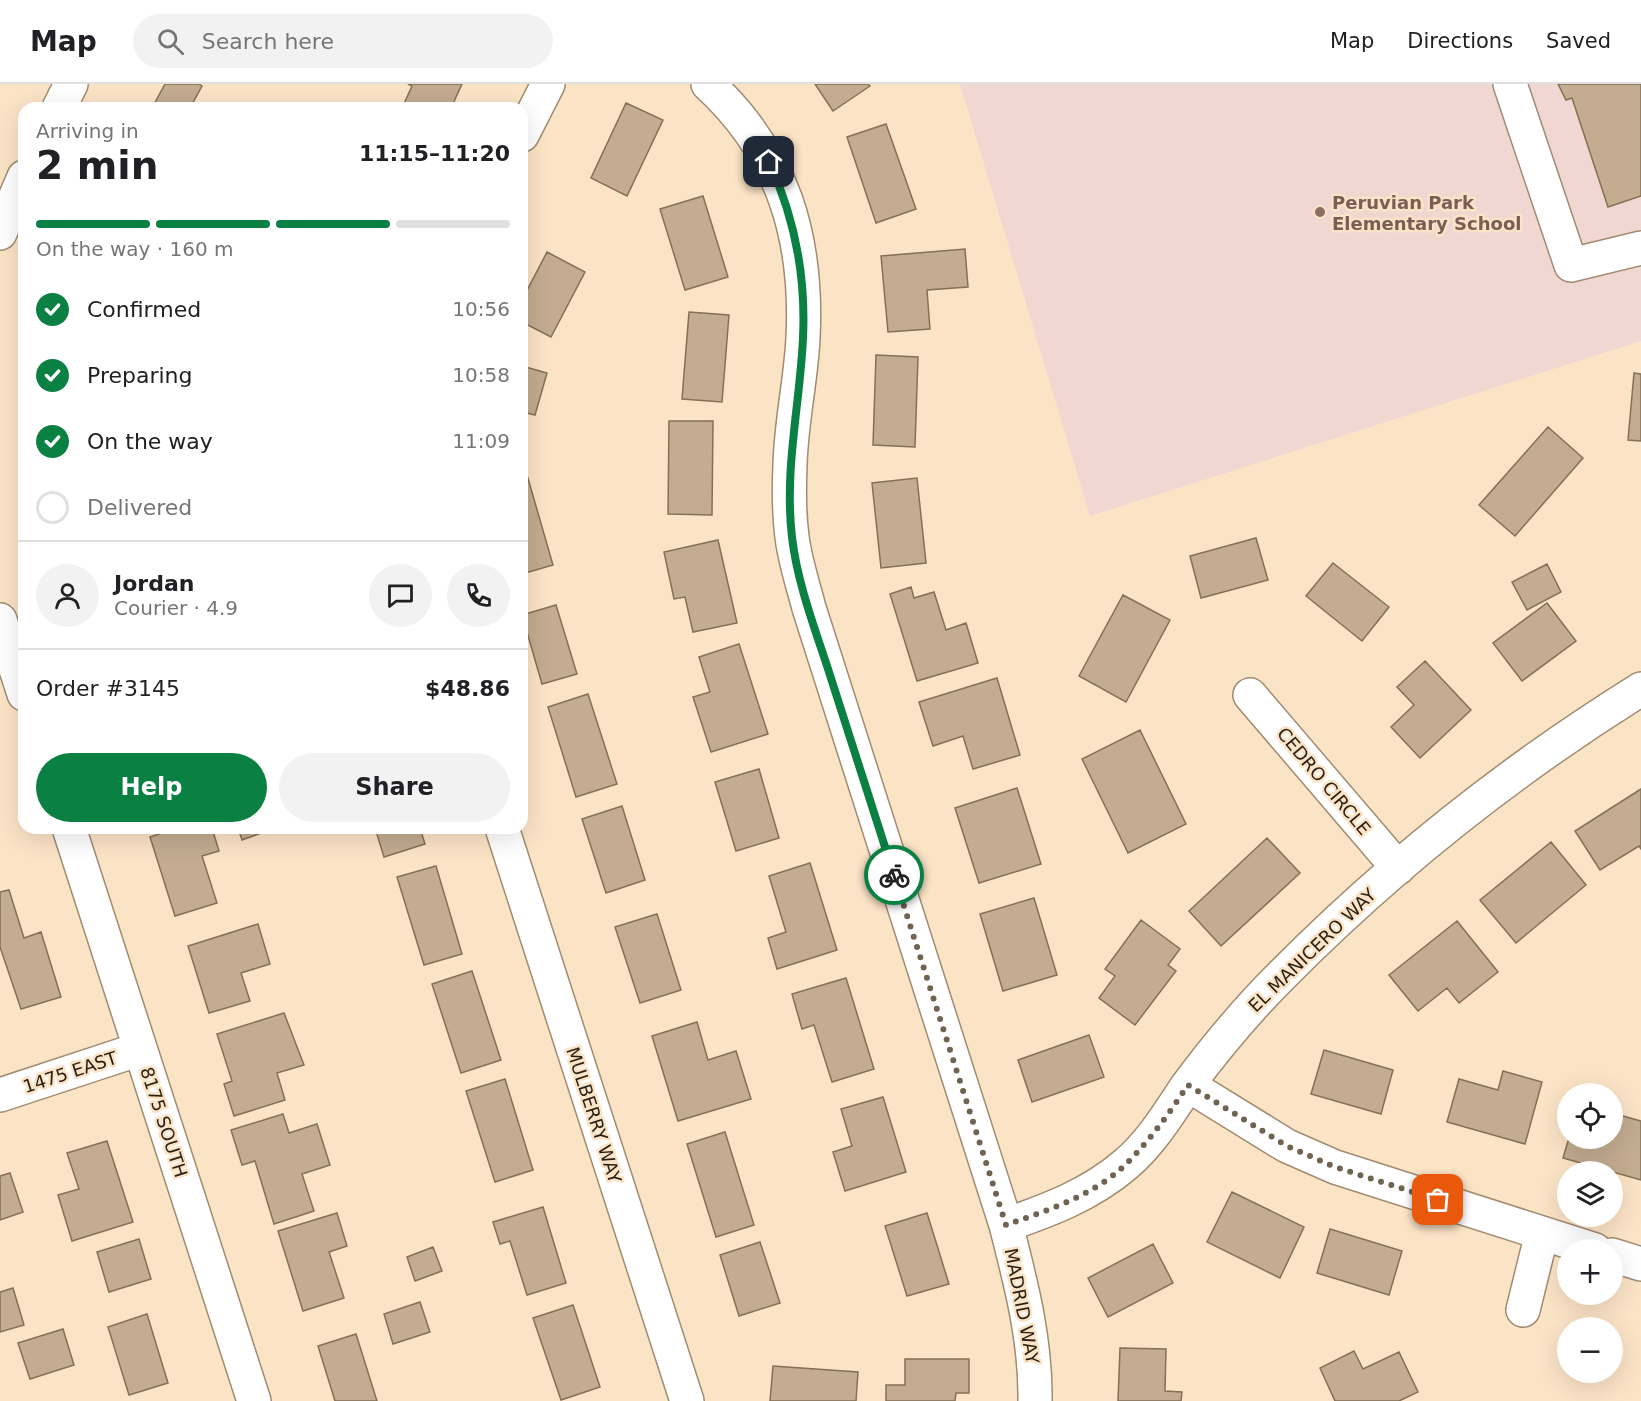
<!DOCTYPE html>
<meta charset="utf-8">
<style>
:root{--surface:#fff;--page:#f2f2f2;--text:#202124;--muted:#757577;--line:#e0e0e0;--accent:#0b8043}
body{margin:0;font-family:"DejaVu Sans",sans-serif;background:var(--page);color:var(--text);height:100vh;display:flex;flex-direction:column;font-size:22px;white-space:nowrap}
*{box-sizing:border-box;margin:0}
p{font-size:20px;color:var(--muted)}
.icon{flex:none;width:33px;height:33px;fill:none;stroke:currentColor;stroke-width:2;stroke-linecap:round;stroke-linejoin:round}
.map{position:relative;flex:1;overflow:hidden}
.panel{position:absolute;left:18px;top:18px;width:510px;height:732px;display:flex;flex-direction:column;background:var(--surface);border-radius:18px;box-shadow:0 6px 24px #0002}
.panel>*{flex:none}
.fabs{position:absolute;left:1557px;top:999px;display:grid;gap:12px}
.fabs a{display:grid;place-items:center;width:66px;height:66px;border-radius:50%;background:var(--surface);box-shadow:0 6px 24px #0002;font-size:30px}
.pin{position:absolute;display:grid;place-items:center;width:51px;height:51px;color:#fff;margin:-26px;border-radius:12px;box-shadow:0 3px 9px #0006}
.courier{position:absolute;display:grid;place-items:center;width:60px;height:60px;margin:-30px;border:4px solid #0b8043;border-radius:50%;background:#fff;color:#222;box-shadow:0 2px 8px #0007}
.head em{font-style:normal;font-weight:700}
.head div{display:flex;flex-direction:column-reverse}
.head{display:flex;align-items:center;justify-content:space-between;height:102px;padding:0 18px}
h1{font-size:39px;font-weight:700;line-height:45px}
.bar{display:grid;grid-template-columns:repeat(4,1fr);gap:9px 6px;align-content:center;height:72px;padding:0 18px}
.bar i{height:8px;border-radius:4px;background:var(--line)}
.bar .selected{background:var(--accent)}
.bar p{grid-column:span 4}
.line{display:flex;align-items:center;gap:15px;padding:0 18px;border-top:2px solid var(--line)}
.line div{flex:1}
.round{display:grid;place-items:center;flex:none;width:63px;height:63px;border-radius:32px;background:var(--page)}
ol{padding:0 18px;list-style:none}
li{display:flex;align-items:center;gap:18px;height:66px}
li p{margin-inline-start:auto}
li .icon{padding:6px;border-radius:50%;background:var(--accent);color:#fff;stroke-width:4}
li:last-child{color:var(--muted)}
li i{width:33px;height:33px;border:3px solid var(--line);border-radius:50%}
.button{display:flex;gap:12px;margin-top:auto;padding:12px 18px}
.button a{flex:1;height:69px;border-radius:36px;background:var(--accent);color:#fff;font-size:24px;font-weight:700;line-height:69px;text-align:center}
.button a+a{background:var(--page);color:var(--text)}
header{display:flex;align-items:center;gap:36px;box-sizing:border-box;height:84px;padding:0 30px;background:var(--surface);border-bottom:2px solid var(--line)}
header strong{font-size:28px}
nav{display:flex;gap:33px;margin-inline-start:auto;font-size:21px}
.search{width:420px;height:54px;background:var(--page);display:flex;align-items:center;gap:15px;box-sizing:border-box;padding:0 21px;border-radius:33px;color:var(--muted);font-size:22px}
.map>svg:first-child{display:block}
</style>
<header>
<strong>Map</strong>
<div class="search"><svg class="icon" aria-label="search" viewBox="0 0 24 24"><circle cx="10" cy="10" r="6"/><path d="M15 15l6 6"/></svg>Search here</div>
<nav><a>Map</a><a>Directions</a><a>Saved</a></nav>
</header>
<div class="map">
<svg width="1641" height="1317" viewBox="0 0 1641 1317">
<rect width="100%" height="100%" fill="#fbe3c6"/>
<path fill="#f1d7d2" d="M960 0H1641V257L1090 432Z"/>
<path fill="#c3ac90" stroke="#857056" stroke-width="1.5" d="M165 0H199L202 2 190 24H152Z
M408 0H462L451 24H402L412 2Z
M815 0H868L870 2 833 27Z
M1558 0H1641V112L1608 123 1572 14 1566 16Z
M626 19 663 36 627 112 591 94Z
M886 40 916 125 876 139 847 53Z
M703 112 728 193 685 206 660 125Z
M965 165 968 203 927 206 930 245 888 248 881 172Z
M547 168 585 188 551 253 522 238V216Z
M689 228 729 231 722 318 682 315Z
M876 271 918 273 915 363 873 361Z
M522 282 547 289 535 331 522 328Z
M1634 289 1641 290V357L1628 356Z
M669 337H713L712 431 668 430Z
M1548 343 1583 374 1515 452 1479 421Z
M527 391 553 481 522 490V392Z
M917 394 926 479 881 484 872 399Z
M1256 454 1268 496 1201 514 1190 472Z
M718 456 737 539 693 548 685 513 674 515 664 468Z
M1333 479 1389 523 1362 557 1306 512Z
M1547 480 1561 508 1527 526 1512 498Z
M911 503 914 514 934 508 946 546 966 539 978 579 917 597 890 510Z
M1123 511 1170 536 1126 618 1079 592Z
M1547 519 1576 557 1522 597 1493 559Z
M556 521 577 590 542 600 522 531Z
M739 560 768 650 711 668 693 613 710 608 699 573Z
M1425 577 1471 626 1420 674 1391 643 1414 621 1397 603Z
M997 594 1020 671 973 685 963 652 933 662 919 618Z
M588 610 617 700 576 713 548 623Z
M1140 646 1186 740 1128 769 1082 675Z
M759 685 779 754 736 767 715 698Z
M1017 704 1041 780 979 799 955 724Z
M1641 705V765L1639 762 1600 786 1575 747Z
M622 722 645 796 606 809 582 735Z
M177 744H212L219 767 202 772 217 819 175 832 150 753Z
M238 744H275L242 756Z
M375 744H420L425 760 384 773Z
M1267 754 1300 789 1221 862 1189 827Z
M1551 758 1586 801 1516 859 1480 816Z
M810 779 837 866 777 885 768 854 786 848 769 792Z
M436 782 462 870 424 881 397 793Z
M9 806 24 854 41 848 61 913 21 925 0 863V808Z
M1034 814 1057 891 1003 907 980 830Z
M657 830 681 906 640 919 615 843Z
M1141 836 1180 865 1168 881 1176 887 1135 941 1099 914 1115 892 1105 885Z
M1457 837 1498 888 1459 919 1447 904 1418 927 1389 891Z
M258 840 270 880 241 889 250 917 209 929 188 862Z
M472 887 501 976 461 989 432 900Z
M846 894 874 985 832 998 814 941 802 945 792 910Z
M284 929 304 981 277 989 285 1016 234 1032 224 1000 232 997 217 950Z
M697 938 708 976 736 967 751 1015 678 1037 652 952Z
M1089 951 1104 993 1032 1018 1018 976Z
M1324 966 1393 986 1381 1030 1311 1010Z
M1503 987 1542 998 1525 1060 1447 1038 1459 995 1498 1006Z
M505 995 533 1086 495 1098 466 1007Z
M883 1013 906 1088 845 1107 833 1068 852 1062 841 1025Z
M1612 1029 1641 1037V1096L1563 1074 1569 1054H1612Z
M283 1030 289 1049 317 1040 330 1081 302 1090 314 1127 274 1140 255 1077 242 1081 231 1046Z
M725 1048 754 1141 716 1153 687 1060Z
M107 1057 133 1138 72 1157 58 1111 79 1105 67 1069Z
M10 1089 23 1128 0 1136V1092Z
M1232 1108 1304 1143 1280 1194 1207 1158Z
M543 1123 566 1199 527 1211 510 1157 500 1160 493 1138Z
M337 1129 347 1162 329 1168 344 1214 303 1227 278 1147Z
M927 1129 949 1200 907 1212 885 1142Z
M1330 1145 1402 1167 1389 1211 1317 1189Z
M139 1155 151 1195 109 1208 97 1168Z
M760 1158 780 1219 739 1232 720 1171Z
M1153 1160 1173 1199 1108 1233 1088 1194Z
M433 1163 442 1187 415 1197 407 1173Z
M13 1204 24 1241 0 1248V1208Z
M420 1218 430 1248 393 1260 384 1230Z
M573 1221 600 1303 561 1316 533 1234Z
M147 1230 168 1299 129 1311 108 1243Z
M63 1245 74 1281 30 1295 18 1259Z
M356 1250 377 1317H335L318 1262Z
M1120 1264 1166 1265 1165 1307 1182 1308 1181 1317H1118Z
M1354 1267 1363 1285 1399 1268 1418 1308 1399 1317H1335L1320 1284Z
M905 1275H969V1309H956L955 1317H886V1301H905Z
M773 1282 858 1288 856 1317H770Z"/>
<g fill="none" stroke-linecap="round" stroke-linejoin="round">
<g stroke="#a18c71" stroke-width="36">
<path id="minor" d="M708 0C783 69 808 154 803 254 801 296 791 338 790 381 789 404 789 430 792 453 795 477 803 501 809 524L1006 1141C1021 1199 1036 1257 1035 1317
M1510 0 1571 181 1641 164
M59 24 71 0
M522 51 548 0
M0 149 24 93
M0 536 24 610
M1250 611 1398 784
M69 744 254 1317
M502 744 687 1317
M1188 1001 1287 1062 1335 1083 1595 1166
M0 1011 140 965
M1006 1141C1049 1126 1090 1111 1126 1080 1151 1059 1169 1029 1187 1002 1216 963 1247 926 1281 892 1389 783 1511 686 1641 605
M1612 1171 1641 1180
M1523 1226 1542 1149"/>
</g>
<use href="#minor" stroke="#fff" stroke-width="33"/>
</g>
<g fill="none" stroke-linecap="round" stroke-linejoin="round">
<path stroke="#716352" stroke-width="6" stroke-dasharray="0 10.8" d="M894 791 1006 1141C1048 1126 1096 1111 1128 1078 1151 1055 1170 1028 1188 1001L1287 1062 1335 1083 1438 1116"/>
<path stroke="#0b8043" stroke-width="8" d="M769 78C795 134 806 192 803 254 800 320 784 386 792 453 797 498 815 545 829 588 851 656 873 724 894 791"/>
</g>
<circle fill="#8d6e63" stroke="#fbe3c6" stroke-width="2" cx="1320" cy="128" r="6"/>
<g text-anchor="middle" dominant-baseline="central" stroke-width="5" stroke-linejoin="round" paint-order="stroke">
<g font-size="18" font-weight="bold" fill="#785e54" stroke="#fbe3c6" text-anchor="start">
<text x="1332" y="118">Peruvian Park<tspan x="1332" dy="21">Elementary School</tspan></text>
</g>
<g font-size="18" fill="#271e14" stroke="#fbe3c6">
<text transform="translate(1324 697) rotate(50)">CEDRO CIRCLE</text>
<text transform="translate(1312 866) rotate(-44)">EL MANICERO WAY</text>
<text transform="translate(70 988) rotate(-18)">1475 EAST</text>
<text transform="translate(594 1031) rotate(72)">MULBERRY WAY</text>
<text transform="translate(164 1038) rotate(72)">8175 SOUTH</text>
<text transform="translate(1022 1222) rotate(79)">MADRID WAY</text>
</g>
</g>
</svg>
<div class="fabs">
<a><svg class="icon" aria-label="locate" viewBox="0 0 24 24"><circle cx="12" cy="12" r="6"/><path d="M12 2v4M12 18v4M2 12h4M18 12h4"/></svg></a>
<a><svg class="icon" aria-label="layers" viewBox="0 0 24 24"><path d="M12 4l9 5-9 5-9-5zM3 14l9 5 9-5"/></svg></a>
<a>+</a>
<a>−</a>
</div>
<div class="pin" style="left:1438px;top:1116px;background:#ea580c"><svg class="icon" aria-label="bag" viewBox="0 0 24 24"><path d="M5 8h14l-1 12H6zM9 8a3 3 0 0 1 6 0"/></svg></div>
<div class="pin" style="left:769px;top:78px;background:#1f2937"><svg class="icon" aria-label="home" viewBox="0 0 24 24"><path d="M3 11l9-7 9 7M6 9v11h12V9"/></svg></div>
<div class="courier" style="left:894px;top:791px"><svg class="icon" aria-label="bike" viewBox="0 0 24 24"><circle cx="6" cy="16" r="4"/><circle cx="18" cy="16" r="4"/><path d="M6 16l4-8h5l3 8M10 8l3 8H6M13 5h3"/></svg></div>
<section class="panel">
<div class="head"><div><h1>2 min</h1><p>Arriving in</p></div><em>11:15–11:20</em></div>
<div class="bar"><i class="selected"></i><i class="selected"></i><i class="selected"></i><i></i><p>On the way · 160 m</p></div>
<ol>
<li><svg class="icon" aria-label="check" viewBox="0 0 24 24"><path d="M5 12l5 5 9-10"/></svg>Confirmed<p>10:56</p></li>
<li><svg class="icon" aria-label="check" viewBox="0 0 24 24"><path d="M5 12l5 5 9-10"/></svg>Preparing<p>10:58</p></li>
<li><svg class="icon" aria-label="check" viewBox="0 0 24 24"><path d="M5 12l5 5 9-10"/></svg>On the way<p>11:09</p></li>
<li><i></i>Delivered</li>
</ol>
<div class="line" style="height:108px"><a class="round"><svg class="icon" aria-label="person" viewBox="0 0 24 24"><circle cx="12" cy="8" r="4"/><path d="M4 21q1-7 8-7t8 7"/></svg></a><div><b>Jordan</b><p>Courier · 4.9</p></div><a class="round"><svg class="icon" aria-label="chat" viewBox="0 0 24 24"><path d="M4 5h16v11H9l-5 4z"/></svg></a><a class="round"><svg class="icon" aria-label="phone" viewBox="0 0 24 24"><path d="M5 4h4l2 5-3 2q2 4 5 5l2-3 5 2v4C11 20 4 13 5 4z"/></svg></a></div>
<div class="line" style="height:78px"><div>Order #3145</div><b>$48.86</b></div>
<div class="button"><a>Help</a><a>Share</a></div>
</section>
</div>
